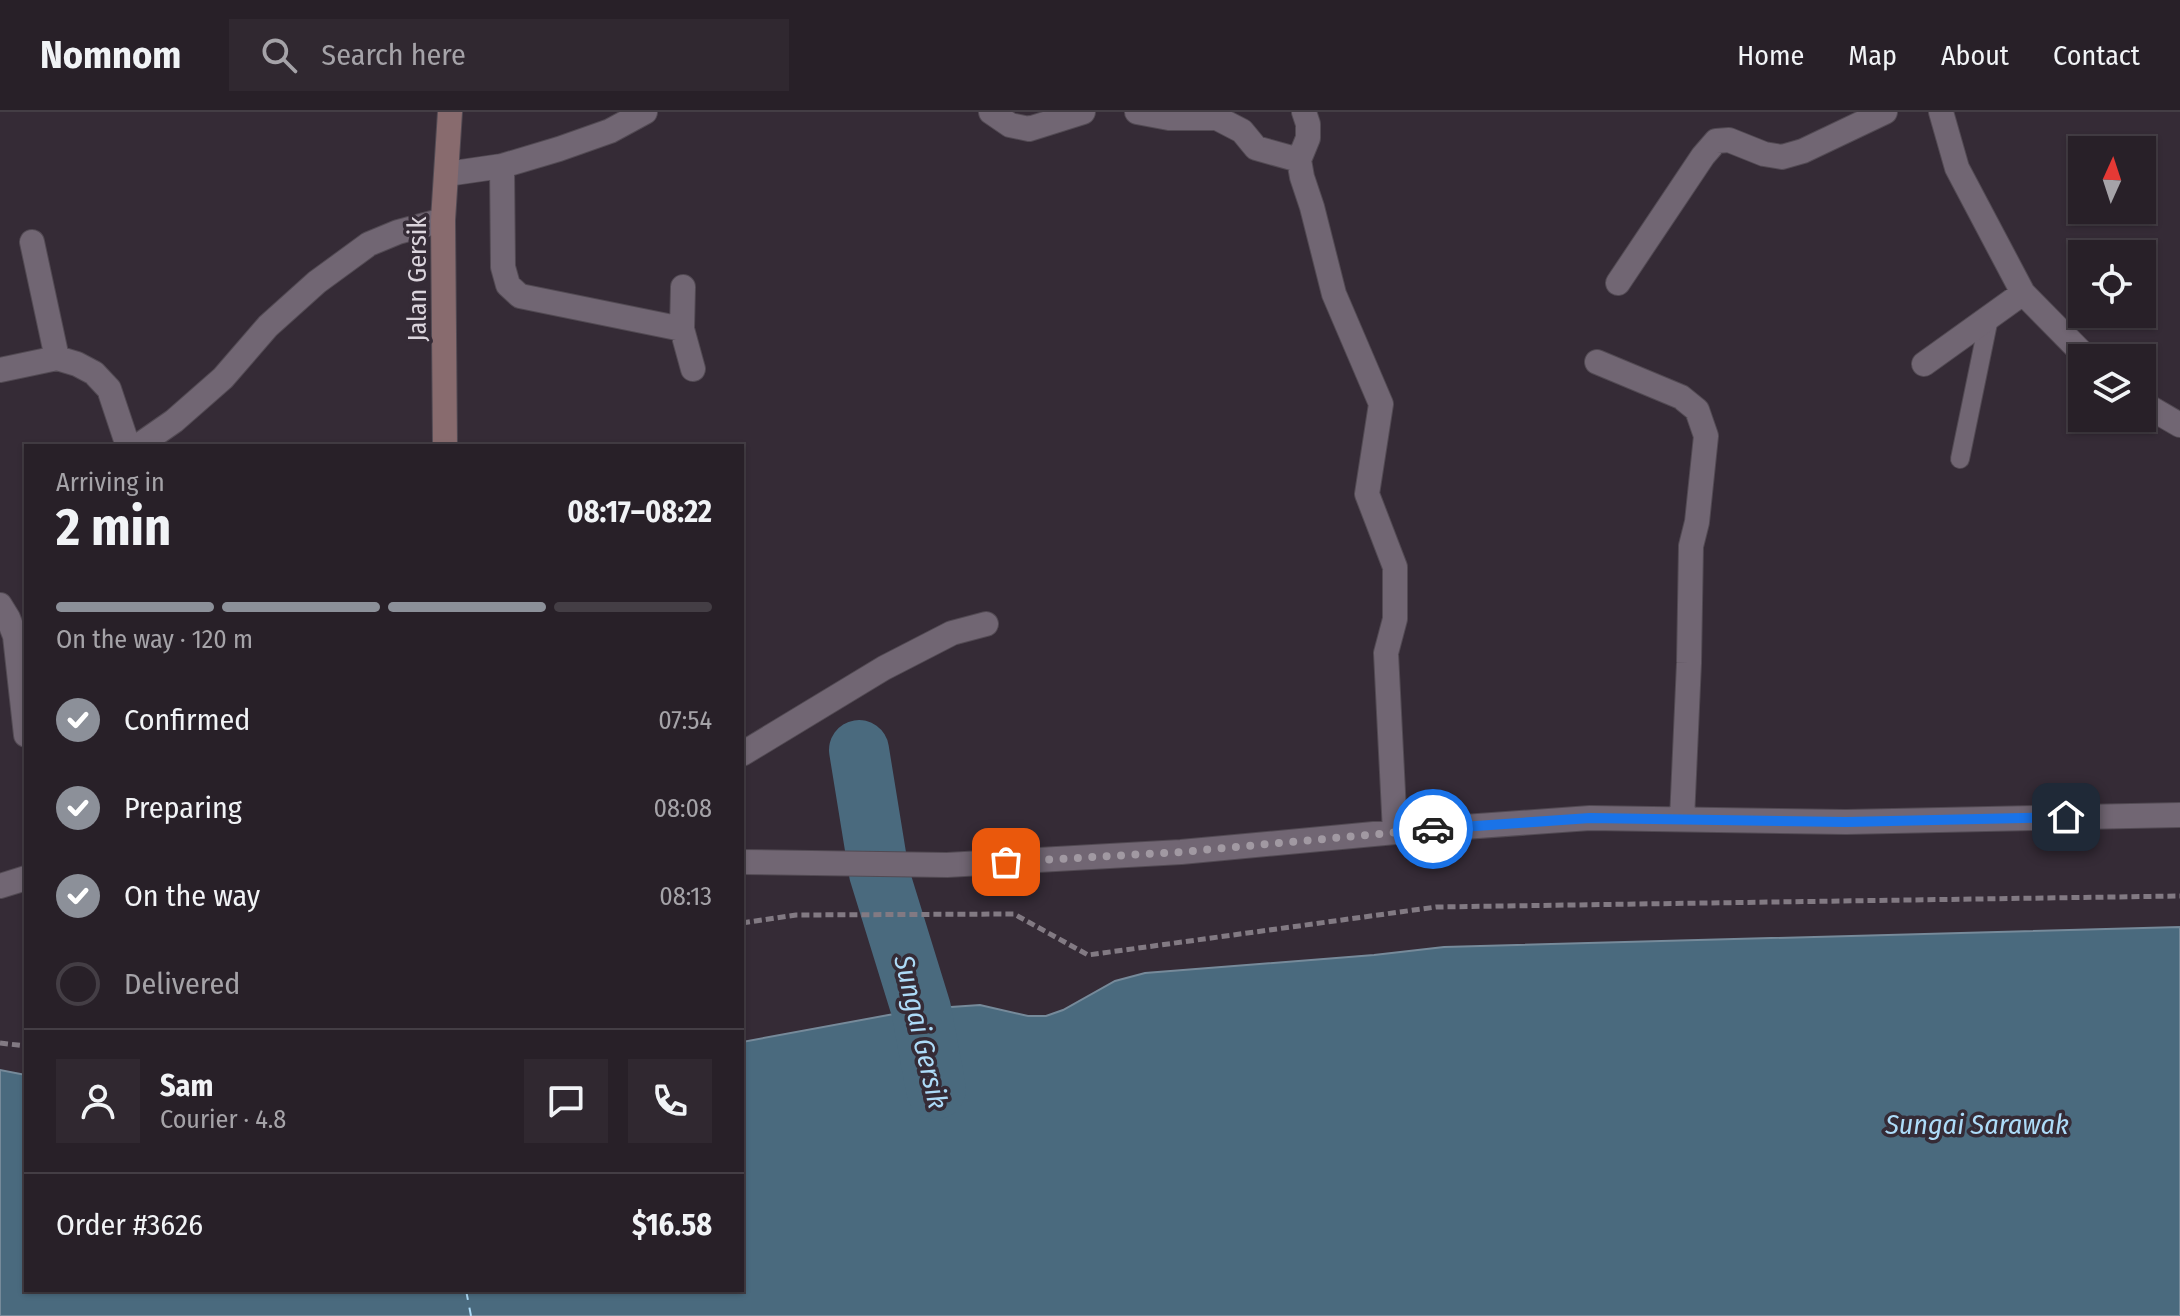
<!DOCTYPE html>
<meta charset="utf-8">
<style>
:root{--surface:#282028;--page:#302830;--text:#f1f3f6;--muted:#a5a3a8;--line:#443e45;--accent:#8c9099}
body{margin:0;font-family:"Fira Sans Condensed",sans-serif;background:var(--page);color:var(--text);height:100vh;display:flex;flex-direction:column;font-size:30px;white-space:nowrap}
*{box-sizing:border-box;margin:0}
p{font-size:26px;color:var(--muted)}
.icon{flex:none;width:44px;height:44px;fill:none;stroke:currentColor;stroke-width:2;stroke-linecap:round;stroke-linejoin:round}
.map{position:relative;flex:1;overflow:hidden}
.drawer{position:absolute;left:24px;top:332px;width:720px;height:848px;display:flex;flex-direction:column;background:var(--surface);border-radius:0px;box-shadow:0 2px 6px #0004,0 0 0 2px var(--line)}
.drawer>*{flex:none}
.needle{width:52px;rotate:3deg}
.controls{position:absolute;left:2068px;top:24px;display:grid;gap:16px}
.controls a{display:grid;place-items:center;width:88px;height:88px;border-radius:0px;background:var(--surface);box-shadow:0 2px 6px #0004,0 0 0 2px var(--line);font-size:40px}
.pin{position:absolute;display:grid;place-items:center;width:68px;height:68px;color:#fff;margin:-34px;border-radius:16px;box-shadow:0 4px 12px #0006}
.courier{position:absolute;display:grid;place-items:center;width:80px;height:80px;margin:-40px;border:6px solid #1a73e8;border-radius:50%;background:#fff;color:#222;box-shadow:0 2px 10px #0007}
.head em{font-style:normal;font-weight:700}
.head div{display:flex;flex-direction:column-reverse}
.head{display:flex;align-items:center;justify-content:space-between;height:136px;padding:0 32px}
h1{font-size:52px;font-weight:700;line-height:60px}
.bar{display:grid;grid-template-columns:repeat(4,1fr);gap:12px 8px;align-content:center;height:96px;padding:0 32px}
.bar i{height:10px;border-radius:6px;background:var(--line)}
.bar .selected{background:var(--accent)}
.bar p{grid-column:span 4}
.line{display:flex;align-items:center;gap:20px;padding:0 32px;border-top:2px solid var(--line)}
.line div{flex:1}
.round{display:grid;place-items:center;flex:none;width:84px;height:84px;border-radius:0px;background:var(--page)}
ol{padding:0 32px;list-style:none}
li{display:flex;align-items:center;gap:24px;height:88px}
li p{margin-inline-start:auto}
li .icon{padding:8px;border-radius:50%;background:var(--accent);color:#fff;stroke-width:4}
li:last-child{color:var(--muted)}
li i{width:44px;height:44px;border:4px solid var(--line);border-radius:50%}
header{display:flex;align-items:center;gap:48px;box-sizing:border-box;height:112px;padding:0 40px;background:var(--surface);border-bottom:2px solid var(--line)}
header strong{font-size:38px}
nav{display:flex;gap:44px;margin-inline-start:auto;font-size:28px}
.search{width:560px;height:72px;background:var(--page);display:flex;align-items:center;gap:20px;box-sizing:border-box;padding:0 28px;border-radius:0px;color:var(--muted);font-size:30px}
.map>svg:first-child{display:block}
</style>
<header>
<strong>Nomnom</strong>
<div class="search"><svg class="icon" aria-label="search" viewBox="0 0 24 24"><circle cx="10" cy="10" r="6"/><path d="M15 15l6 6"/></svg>Search here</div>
<nav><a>Home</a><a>Map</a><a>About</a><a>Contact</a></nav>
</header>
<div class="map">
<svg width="2180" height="1204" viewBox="0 0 2180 1204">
<rect width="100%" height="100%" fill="#352b36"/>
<path fill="#4a6a7e" stroke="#768a9a" stroke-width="2" d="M2180 815V1204H0V958L26 963V1178H742V930L921 897 980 893 1028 904H1046L1063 898 1115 869 1145 861 1374 843 1444 835Z"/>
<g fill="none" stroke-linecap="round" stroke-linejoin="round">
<path stroke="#4a6a7e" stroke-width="60" d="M859 638 879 761 921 897 936 977"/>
<path stroke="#addbf8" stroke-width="2" stroke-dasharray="10 8" stroke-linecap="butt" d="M466 1178 471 1204"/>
<g stroke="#524a53" stroke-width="20">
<path id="lane" d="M1960 347 1989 206"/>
</g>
<g stroke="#524a53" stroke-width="26">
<path id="street" d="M991 0 1010 13 1029 17 1083 0
M1137 0 1169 6H1217L1242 19 1256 36 1299 48
M1304 0 1308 12V26L1299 48 1302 65 1312 95 1334 182 1381 292 1367 382 1395 455V507L1386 541 1395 720
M1941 0 1957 56 2023 181 2087 246
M502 54 503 155 508 173 520 184 682 217
M447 62 502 54 559 37 610 19 645 0
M32 130 57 246
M1618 171 1703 44 1716 29 1729 28 1764 42 1782 45 1803 39 1885 0
M683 175 682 217 693 257
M1597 250 1681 285 1697 298 1706 324 1697 410 1691 434 1689 551 1682 707
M1924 252 2023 181
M0 258 57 246 77 252 94 261 109 277 128 334
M2142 291 2180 313
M138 334 174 309 223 266 268 214 317 170 369 132 398 120 443 108
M0 493 8 506 15 524 26 623
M742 642 884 556 952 521 986 512
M742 750 947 753 1181 740 1395 720 1590 706 1846 710 2180 703
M0 774 26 766"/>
</g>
<g stroke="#524a53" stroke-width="26">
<path id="secondary" d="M445 334 443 108 450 0"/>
</g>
<path stroke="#827a83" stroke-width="5" stroke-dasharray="8 4" stroke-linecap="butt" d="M742 811 796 803 1014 802 1088 843 1436 795 2180 784
M0 931 26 934"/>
<use href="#lane" stroke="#716673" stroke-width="18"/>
<use href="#street" stroke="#716673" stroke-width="24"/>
<use href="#secondary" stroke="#886b6e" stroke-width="24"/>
</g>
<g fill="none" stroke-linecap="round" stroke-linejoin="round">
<path stroke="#a199a2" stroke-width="8" stroke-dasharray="0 14.4" d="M1006 750 1181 740 1433 717"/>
<path stroke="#1a73e8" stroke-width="10" d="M1433 717 1590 706 1846 710 2066 705"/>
</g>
<g text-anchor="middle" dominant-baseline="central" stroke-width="7" stroke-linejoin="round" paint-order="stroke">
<g font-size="26" fill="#dbd4dc" stroke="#352b36">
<text transform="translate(417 167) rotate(-90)">Jalan Gersik</text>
</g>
<g font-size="28" font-style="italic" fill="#addbf8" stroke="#352b36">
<text transform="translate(921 920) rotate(77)">Sungai Gersik</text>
<text x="1977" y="1012">Sungai Sarawak</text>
</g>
</g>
</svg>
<div class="controls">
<a><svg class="needle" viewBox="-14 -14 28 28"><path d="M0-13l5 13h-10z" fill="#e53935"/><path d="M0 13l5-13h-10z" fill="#a5a3a8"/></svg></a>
<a><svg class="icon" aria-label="locate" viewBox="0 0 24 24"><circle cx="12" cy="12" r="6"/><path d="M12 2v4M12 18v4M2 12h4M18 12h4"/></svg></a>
<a><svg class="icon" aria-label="layers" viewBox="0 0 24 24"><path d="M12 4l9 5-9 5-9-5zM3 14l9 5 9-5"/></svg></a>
</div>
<div class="pin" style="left:1006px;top:750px;background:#ea580c"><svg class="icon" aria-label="bag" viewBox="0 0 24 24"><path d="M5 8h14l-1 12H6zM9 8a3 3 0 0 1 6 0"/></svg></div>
<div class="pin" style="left:2066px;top:705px;background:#1f2937"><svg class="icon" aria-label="home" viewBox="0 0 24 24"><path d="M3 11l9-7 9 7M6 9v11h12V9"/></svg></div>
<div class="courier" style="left:1433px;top:717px"><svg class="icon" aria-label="car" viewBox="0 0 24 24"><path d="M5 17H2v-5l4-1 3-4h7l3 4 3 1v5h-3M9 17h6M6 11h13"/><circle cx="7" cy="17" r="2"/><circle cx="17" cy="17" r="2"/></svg></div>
<section class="drawer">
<div class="head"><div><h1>2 min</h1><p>Arriving in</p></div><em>08:17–08:22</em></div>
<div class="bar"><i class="selected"></i><i class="selected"></i><i class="selected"></i><i></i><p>On the way · 120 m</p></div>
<ol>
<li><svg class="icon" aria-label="check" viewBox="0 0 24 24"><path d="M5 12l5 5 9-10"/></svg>Confirmed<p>07:54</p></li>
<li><svg class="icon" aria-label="check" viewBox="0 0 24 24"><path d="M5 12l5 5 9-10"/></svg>Preparing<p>08:08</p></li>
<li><svg class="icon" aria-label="check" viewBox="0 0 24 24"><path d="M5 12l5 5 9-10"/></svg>On the way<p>08:13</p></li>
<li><i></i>Delivered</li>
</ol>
<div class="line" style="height:144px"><a class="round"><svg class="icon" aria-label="person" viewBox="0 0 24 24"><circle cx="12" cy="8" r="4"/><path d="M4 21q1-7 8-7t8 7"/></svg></a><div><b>Sam</b><p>Courier · 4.8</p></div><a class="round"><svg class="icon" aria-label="chat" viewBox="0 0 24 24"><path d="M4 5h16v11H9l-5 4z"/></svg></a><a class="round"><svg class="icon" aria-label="phone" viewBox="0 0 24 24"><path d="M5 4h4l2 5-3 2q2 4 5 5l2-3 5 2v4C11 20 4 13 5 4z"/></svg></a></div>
<div class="line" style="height:104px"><div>Order #3626</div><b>$16.58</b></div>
</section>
</div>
